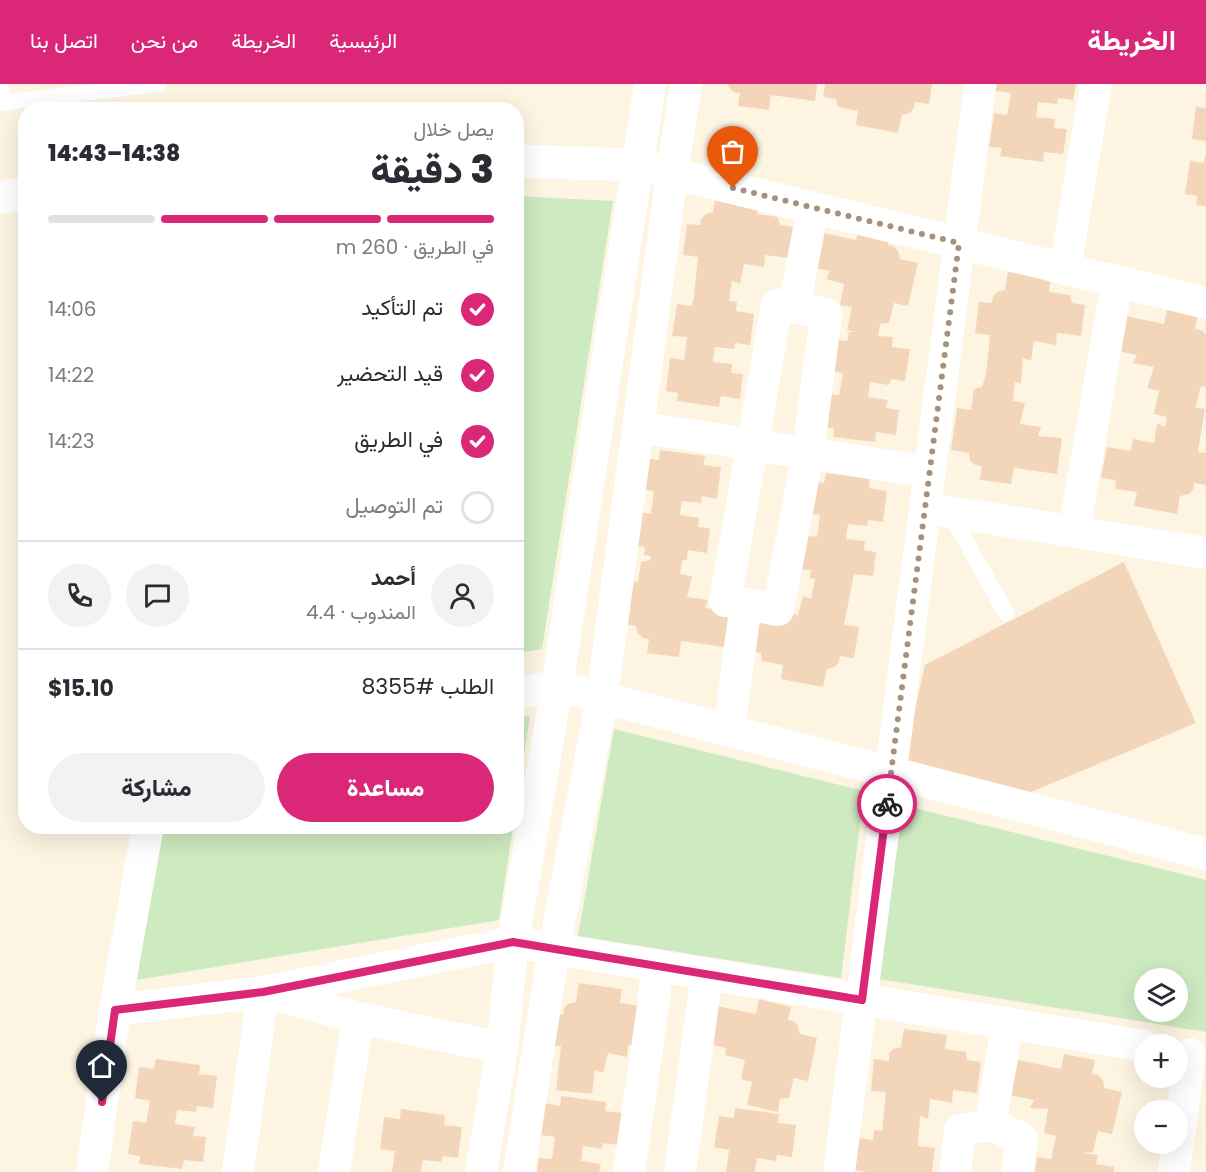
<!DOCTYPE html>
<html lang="ar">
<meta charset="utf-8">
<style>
:root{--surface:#fff;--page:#f2f2f3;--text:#2b2b33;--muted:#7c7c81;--line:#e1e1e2;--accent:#db2777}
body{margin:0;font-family:Poppins,Vazirmatn,sans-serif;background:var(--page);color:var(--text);direction:rtl;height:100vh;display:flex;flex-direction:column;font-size:22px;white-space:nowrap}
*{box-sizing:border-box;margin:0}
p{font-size:20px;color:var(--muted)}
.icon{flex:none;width:33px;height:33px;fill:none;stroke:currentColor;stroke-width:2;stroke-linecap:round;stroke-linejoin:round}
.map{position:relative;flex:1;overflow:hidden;direction:ltr}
.details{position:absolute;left:18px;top:18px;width:506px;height:732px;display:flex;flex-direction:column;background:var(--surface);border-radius:24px;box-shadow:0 6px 24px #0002;direction:rtl}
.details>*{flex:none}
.controls{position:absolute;left:1134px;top:884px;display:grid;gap:12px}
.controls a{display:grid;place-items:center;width:54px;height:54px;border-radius:50%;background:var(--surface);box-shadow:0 6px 24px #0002;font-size:30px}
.pin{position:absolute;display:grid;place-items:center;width:51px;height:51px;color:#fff;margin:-62px -26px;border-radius:50% 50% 50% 0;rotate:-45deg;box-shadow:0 0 6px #0007}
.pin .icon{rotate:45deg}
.courier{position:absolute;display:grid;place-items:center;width:60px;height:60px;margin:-30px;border:4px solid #db2777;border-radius:50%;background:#fff;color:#222;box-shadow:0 2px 8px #0007}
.head em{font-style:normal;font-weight:800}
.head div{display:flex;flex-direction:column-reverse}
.head{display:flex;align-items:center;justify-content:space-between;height:102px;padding:0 30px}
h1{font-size:39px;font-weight:800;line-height:45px}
.bar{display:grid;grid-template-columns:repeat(4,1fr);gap:9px 6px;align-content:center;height:72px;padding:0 30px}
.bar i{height:8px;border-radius:4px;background:var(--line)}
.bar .on{background:var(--accent)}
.bar p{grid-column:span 4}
.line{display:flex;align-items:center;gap:15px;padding:0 30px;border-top:2px solid var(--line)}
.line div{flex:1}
.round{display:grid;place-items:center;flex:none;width:63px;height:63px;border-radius:32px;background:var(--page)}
ol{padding:0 30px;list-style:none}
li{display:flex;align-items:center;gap:18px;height:66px}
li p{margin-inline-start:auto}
li .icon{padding:6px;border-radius:50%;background:var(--accent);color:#fff;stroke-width:4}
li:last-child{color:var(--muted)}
li i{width:33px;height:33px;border:3px solid var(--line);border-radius:50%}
.primary-button{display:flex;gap:12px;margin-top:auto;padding:12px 30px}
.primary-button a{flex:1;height:69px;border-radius:36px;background:var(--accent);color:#fff;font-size:24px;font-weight:800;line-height:69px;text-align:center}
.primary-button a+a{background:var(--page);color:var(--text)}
header{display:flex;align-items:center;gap:36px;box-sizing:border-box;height:84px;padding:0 30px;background:var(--accent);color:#fff}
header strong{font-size:28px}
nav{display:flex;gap:33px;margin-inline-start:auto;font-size:21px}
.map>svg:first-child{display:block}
</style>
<header>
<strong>الخريطة</strong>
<nav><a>الرئيسية</a><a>الخريطة</a><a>من نحن</a><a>اتصل بنا</a></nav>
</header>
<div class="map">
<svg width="1206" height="1088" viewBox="0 0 1206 1088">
<rect width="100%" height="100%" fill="#fdf5e2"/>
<path fill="#cdeac0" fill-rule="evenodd" d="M516 112 613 117 542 565 516 569Z
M530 632 516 723V634Z
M614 645 864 707 841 894 578 852Z
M902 721 1206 796V948L879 895ZM1144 894H1178V927H1144Z
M159 743H513L499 836 137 896Z"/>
<path fill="#f3d6b9" d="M727 0H817L815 17 771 11 769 26 738 22 740 9 733 8Z
M825 0H932L929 20 915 18 914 24 910 29 902 31 898 49 856 41 858 27 838 23 836 15 823 13Z
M997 0H1076L1073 16 1058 14 1057 20 1038 18 1036 33 1055 35 1054 44 1067 45 1063 70 1044 68 1043 78 1000 72 1002 64 989 63 994 29 1007 31 1011 9 996 7Z
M1196 23 1206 24V57L1192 55Z
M1205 72H1206V122L1196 121 1197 112 1185 110 1190 77 1204 79Z
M716 110 759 116 757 130 778 133 780 141 793 143 789 174 765 171 764 183 744 180 740 200 732 197 729 217 737 218 736 227 754 230 750 261 735 259 734 265 715 263 713 278 732 280 731 289 743 290 740 315 721 312 719 323 677 317 678 309 666 307 670 274 684 276 687 253 672 252 677 220 692 222 694 212 698 173 683 171 687 140 700 141 701 135 706 130 713 128Z
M860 141 891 148 888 161 894 162 898 167 900 175 918 179 908 222 894 219 889 239 880 240 878 252 893 253 892 263 910 265 905 297 891 295 889 301 870 298 868 313 888 316 886 324 899 326 896 351 876 348 875 358 833 353 834 344 822 343 826 310 839 311 843 289 828 287 832 255 847 257 849 248H855L847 246 852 223 840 221 844 200 826 195 830 187 806 182 814 147 856 156Z
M1008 188 1051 194 1049 208 1070 211 1072 219 1085 221 1081 252 1057 249 1056 261 1034 257 1031 277 1023 274 1021 299 1015 298 1013 317 1025 319 1020 340 1041 343 1038 352 1062 354 1057 390 1014 384 1011 400 980 396 982 382 975 381 970 377 969 369 951 366 957 324 971 326 974 305 982 303 986 290 990 251 975 249 979 218 992 219 993 213 997 208 1005 206Z
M1167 225 1198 231 1195 245 1202 246 1206 251V303L1201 302 1196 322 1193 323 1205 325 1198 368 1206 369V401L1194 399 1193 406 1189 410 1180 412 1177 430 1134 422 1137 408 1116 405 1115 396 1101 394 1107 363 1131 367 1133 355 1154 359 1157 339 1165 343 1167 333 1154 330 1159 307 1147 304 1154 283 1133 279 1137 271 1113 266 1121 231 1164 240Z
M660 366 705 372 703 381 721 383 717 415 702 412 701 419 682 417 680 431 699 434 698 443 710 444 707 469 688 466 687 476H682L680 490 692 492 687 513 708 516 705 524 729 527 724 563 681 557 679 573 647 569 649 555 643 554 638 550 636 542 618 539 624 496 638 498 641 478 650 476 651 472 644 471 645 463 633 461 638 428 651 430 654 407 640 405 644 374 659 376Z
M826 389 870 395 869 404 887 407 883 438 868 436 867 442 848 440 846 455 865 457 864 466 876 468 873 492 854 490 844 541 859 543 854 574 840 572 839 578 835 583 827 585 823 603 781 595 783 581 762 577 761 569 748 567 753 536 779 527 798 531 803 512 811 515 815 495 810 494 811 486 799 485 803 451 817 453 820 431 805 429 810 397 824 399Z
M1124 478 1196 639 1012 716 903 678 925 581Z
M579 899 622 905 620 919 641 922 642 961H628L627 973 608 969 603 989 595 986 592 1010 556 1006 561 962 546 961 550 929 563 931 564 924 568 920 576 918Z
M759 915 791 923 788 936 794 937 798 942 800 950 817 954 808 997 794 994 789 1014 780 1015 778 1028 747 1021 752 998 741 995 745 976 725 971 726 964 703 959 712 921 756 930Z
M904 945 947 951 945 965 966 968 967 976 981 978 977 1009 953 1006 952 1019 930 1015 928 1035 920 1032 918 1062 935 1064 932 1088H869L854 1086 858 1054 873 1056 874 1046 882 1047 886 1008 871 1007 874 975 889 977V970L893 965 901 963Z
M1064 970 1095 976 1092 990 1098 991 1103 996 1104 1004 1122 1008 1112 1050 1098 1047 1093 1068 1082 1069 1098 1071 1096 1080 1114 1083V1088H1035L1037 1073 1051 1075 1056 1052 1044 1049 1048 1025 1030 1024 1034 1016 1010 1011 1018 976 1061 985Z
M156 975 200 981 199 990 217 992 213 1024 197 1022 196 1028 177 1026 175 1040 195 1043 193 1052 206 1053 203 1078 184 1076 182 1085 139 1080 140 1072 128 1070 133 1037 146 1039 150 1017 135 1014 139 983 154 985Z
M561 1012 606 1018 605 1027 623 1029 618 1061 603 1059 602 1065 583 1062 581 1077 601 1080 599 1088H537L539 1074 552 1075 555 1053 541 1051 545 1019 560 1022Z
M735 1024 779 1030 778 1039 796 1041 792 1073 777 1071 776 1077 757 1074 755 1088H726L729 1066 714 1063 719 1032 734 1034Z
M401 1025 445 1031 444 1041 462 1043 458 1074 443 1072 441 1078 423 1076 421 1088H392L395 1067 380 1065 384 1033 400 1035Z"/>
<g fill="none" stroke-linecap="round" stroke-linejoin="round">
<path stroke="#fff" stroke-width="16" d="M0 0 3 18
M0 19 159 0
M950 429 1006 529"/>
<path stroke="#fff" stroke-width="32" d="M654 85 1206 219
M1065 185 1096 0
M638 343 930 388
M925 424 1206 469
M1074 448 1117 198
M746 520 778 526 808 370 826 230 794 223
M516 609 557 602 1206 770
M729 646 746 520 725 517 777 221 794 223 813 124
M270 909 358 934 502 964
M115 926 263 908 513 858 1144 962
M990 1041 1022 1054 1017 1088
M92 1088 115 926 148 742
M238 1088 263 908
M334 1088 358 934
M481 1088 502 964 513 858 557 602 650 0
M519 1088 554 865 602 614 672 89 686 0
M629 1088 654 916 657 882
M680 1088 707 890
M839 1088 980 0
M955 1088 960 1046 990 1041 1008 939
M1174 1088 1190 970"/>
<path stroke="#fff" stroke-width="33" d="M516 77 638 81
M0 114 26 109"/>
</g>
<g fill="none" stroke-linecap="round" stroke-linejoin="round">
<path stroke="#a5927e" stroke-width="6" stroke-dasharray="0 10.8" d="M733 104 959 159 887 720"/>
<path stroke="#db2777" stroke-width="8" d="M102 1018 115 926 263 908 513 858 862 916 887 720"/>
</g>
</svg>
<div class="controls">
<a><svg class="icon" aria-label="layers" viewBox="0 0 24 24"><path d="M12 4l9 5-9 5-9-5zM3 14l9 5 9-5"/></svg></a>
<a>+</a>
<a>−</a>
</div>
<div class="pin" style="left:733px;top:104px;background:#ea580c"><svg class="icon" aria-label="bag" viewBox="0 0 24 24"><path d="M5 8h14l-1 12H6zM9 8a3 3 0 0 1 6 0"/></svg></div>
<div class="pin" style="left:102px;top:1018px;background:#1f2937"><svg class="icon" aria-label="home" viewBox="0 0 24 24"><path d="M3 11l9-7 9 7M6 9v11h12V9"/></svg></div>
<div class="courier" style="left:887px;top:720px"><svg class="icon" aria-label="bike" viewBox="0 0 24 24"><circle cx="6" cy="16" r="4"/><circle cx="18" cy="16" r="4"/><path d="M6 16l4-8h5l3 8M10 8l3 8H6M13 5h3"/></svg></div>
<section class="details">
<div class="head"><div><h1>3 دقيقة</h1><p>يصل خلال</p></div><em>14:38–14:43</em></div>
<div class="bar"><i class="on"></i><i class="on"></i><i class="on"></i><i></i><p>في الطريق · 260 m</p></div>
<ol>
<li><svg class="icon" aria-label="check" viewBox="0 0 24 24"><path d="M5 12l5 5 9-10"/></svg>تم التأكيد<p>14:06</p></li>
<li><svg class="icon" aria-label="check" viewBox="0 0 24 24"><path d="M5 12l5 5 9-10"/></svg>قيد التحضير<p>14:22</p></li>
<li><svg class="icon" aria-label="check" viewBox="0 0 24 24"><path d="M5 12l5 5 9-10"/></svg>في الطريق<p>14:23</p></li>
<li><i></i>تم التوصيل</li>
</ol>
<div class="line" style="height:108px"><a class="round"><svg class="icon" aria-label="person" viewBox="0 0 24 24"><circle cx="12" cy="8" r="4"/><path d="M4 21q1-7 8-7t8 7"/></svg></a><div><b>أحمد</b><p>المندوب · 4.4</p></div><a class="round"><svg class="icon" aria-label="chat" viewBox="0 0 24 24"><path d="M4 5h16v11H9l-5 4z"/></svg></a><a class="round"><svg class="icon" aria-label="phone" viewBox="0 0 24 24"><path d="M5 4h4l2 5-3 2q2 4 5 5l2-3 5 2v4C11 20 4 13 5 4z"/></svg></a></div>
<div class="line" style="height:78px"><div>الطلب #8355</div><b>$15.10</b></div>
<div class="primary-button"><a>مساعدة</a><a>مشاركة</a></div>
</section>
</div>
